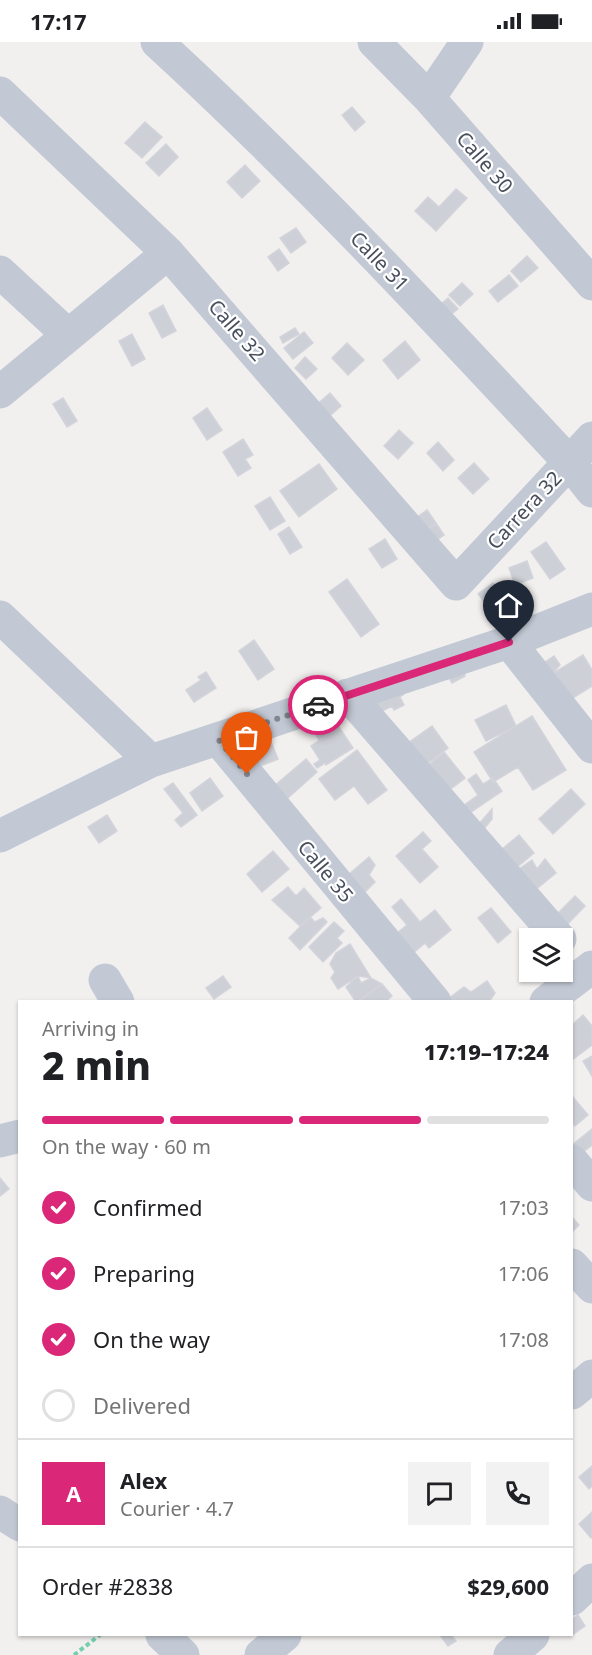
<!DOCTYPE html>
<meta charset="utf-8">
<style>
:root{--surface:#fff;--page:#f2f2f2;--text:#202124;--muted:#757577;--line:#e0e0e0;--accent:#db2777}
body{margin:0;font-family:"Noto Sans",sans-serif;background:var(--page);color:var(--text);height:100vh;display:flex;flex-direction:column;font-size:22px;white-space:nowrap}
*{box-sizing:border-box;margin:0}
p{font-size:20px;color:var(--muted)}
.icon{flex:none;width:33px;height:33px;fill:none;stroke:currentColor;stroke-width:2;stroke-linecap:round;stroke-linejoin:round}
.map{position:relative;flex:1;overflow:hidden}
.panel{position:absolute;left:18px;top:958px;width:555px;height:636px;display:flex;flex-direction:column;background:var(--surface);border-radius:0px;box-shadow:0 2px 4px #0004}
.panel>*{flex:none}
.buttons{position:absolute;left:519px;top:886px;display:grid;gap:12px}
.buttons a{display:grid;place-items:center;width:54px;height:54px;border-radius:0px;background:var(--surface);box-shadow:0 2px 4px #0004;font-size:30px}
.pin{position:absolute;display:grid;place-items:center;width:51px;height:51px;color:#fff;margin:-62px -26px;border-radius:50% 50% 50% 0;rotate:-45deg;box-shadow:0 0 6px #0007}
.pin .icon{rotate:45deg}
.courier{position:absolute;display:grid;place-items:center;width:60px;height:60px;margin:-30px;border:4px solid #db2777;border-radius:50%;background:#fff;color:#222;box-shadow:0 2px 8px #0007}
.summary em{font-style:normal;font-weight:800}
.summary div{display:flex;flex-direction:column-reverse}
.summary{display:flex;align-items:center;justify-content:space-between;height:102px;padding:0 24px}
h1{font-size:39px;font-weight:800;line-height:45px}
.bar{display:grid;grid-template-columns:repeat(4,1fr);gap:9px 6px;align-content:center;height:72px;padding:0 24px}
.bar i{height:8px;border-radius:4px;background:var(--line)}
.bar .current{background:var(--accent)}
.bar p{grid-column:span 4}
.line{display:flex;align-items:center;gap:15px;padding:0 24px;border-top:2px solid var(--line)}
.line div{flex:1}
.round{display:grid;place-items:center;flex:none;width:63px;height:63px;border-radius:0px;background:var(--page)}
ol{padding:0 24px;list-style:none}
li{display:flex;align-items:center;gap:18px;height:66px}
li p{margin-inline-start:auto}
li .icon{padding:6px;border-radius:50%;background:var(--accent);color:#fff;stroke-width:4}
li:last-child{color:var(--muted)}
li i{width:33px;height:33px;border:3px solid var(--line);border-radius:50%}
.status{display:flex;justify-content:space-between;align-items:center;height:42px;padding:0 30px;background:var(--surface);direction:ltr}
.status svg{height:16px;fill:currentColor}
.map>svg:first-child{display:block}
</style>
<div class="status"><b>17:17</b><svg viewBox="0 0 49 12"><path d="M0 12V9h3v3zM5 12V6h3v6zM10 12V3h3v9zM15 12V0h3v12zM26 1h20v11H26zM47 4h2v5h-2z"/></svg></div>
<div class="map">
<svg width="592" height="1613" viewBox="0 0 592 1613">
<rect width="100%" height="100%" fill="#f2f0ef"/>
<path fill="#ced0d7" stroke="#d3d4db" stroke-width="1.5" d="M352 65 365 80 355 89 342 73Z
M145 80 162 95 142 116 125 101Z
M166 102 178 115 159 134 146 121Z
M245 123 260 139 242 156 227 140Z
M456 147 467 156 436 189 415 169 428 155 439 165Z
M296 186 306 200 291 211 280 196Z
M279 207 289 221 278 229 268 215Z
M527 214 538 226 521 240 511 229Z
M509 233 518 244 498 260 489 249Z
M462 241 473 252 460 264 449 253Z
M448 256 458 267 444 278 435 267Z
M163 263 176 289 162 296 149 271Z
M295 286 299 292 283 301 280 295Z
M304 290 313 301 293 317 284 306Z
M132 292 145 317 132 324 119 299Z
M405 299 420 318 398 337 383 318Z
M347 301 364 318 348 333 332 316Z
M305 315 317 327 306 337 295 326Z
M330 351 341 364 325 378 314 365Z
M63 356 77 379 67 385 53 362Z
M207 366 222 388 207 398 193 376Z
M399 388 413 401 398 417 384 404Z
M243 397 253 413 245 417 251 426 238 434 223 410Z
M438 400 454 418 443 429 427 411Z
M474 421 489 437 473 452 458 436Z
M319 422 337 447 299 475 280 449Z
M270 455 285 479 270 488 255 464Z
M427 468 436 481 424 489 413 478Z
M436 481 444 493 432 501 424 489Z
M289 485 302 505 290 512 278 492Z
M385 497 397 517 382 526 369 507Z
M546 500 565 527 550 537 531 510Z
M527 519 533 536 515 543 509 526Z
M347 537 379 582 361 595 329 550Z
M493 541 505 558 491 568 478 552Z
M254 598 274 627 258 638 239 609Z
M583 613 592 628V644L568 659 552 632Z
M554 614 560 623 552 632 542 622Z
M462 619 465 634 452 641 445 629Z
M206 630 216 646 194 660 186 648 201 638 198 635Z
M400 646 403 653 400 655 404 663 394 668 392 664 369 676 360 658Z
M506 663 516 684 486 699 475 678Z
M327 674 335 688 319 698 311 684Z
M532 674 566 728 533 748 518 725 493 740 474 710Z
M432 684 448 706 424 724 408 701Z
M339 685 353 706 326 723 325 721 317 726 314 722 320 718 311 704Z
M268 692 278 717 246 730 236 704Z
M357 708 387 748 368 762 354 744 335 758 319 737Z
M444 710 465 736 440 755 425 726Z
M306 717 317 730 279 764 267 750Z
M476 732 483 742 493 736 502 749 461 777 456 769 478 753 468 738Z
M210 736 223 754 202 769 190 751Z
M173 741 197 773 181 785 175 778 183 771 164 747Z
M571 747 585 762 553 792 539 777Z
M492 767V777L483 788 477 784Z
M107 773 117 789 99 801 88 785Z
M423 790 431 799 422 807 438 825 420 841 396 814Z
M519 793 534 811 509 832 494 814Z
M273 809 289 827 262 850 247 832Z
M369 815 375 823 369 833 375 840 364 851 341 839Z
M545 817 556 831 528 854 519 827 532 818 537 827Z
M288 845 296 854 304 846 321 866 300 884 272 858Z
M575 854 585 864 559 891 551 878Z
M401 857 420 880 435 868 451 888 429 906 425 901 405 918 388 898 407 883 392 865Z
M491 866 511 890 498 901 478 876Z
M310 875 315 880 323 876 327 880 300 908 289 896Z
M334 880 344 889 337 896 342 901 323 920 309 905Z
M350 902 371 936 358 934 338 947 331 936 335 930 330 922 336 911Z
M223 934 231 945 214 957 206 946Z
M358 934 361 941 371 936 382 942 356 960 346 945Z
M487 939 495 951 489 960H444L464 945 471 950Z
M382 942 392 954 385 960H359Z
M583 973 592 984V1003L572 1018V983Z
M592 1014V1034L583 1019Z
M572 1054 588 1073 575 1084 572 1080Z
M592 1087V1103L573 1118 572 1103Z
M0 1136 9 1147 0 1154Z
M572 1175 579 1183 572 1190Z
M592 1424V1444L589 1447 579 1435Z
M592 1470V1495L591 1496 579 1482Z
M578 1573 585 1584 572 1593V1577Z
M440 1593H451L456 1599 448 1604Z"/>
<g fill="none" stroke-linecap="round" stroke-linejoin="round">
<path stroke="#76ceb2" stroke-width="4" stroke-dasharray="4.5 3" stroke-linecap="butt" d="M74 1613 100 1593"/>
<path stroke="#c3c9d4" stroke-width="33" d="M157 0C302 133 435 276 569 420L592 449
M374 0 429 56 592 242
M0 51 168 211 456 542 592 396
M429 56 467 0
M0 230 67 292
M0 350 168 211
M0 575 151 719
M509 600 592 705
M348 653 560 897
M218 697 435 960
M0 794 151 719 509 600 592 567
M105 938 118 960
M546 960 592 925
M0 1099 20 1094
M572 1119 592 1143
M572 1223 592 1245
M572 1351 592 1334
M0 1470 20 1483
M572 1557 592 1538
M162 1593 183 1613
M261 1613 285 1593
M510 1613 533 1593"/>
</g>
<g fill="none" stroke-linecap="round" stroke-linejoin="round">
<path stroke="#838790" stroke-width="6" stroke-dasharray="0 10.8" d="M247 732 218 697 318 663"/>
<path stroke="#db2777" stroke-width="8" d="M318 663 509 600"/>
</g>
<g text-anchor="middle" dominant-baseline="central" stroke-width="4.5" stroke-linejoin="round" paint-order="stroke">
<g font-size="20" fill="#474f5d" stroke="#fff">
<text transform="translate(485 120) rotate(49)">Calle 30</text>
<text transform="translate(380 219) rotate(46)">Calle 31</text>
<text transform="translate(237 288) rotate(49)">Calle 32</text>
<text transform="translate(524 468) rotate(-47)">Carrera 32</text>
<text transform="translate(326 829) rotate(50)">Calle 35</text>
</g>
</g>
</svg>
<div class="buttons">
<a><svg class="icon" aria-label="layers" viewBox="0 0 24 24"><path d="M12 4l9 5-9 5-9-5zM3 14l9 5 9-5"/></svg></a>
</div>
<div class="pin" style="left:247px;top:732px;background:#ea580c"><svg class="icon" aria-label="bag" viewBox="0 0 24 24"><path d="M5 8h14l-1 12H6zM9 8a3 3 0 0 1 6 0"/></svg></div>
<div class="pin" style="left:509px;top:600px;background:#1f2937"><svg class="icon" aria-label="home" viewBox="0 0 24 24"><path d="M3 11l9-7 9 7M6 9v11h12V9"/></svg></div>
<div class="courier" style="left:318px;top:663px"><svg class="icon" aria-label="car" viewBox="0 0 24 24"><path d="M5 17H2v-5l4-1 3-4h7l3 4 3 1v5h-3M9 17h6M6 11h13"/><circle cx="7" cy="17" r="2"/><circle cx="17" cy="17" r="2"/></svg></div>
<section class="panel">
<div class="summary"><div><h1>2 min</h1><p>Arriving in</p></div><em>17:19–17:24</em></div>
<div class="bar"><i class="current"></i><i class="current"></i><i class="current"></i><i></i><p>On the way · 60 m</p></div>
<ol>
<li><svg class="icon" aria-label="check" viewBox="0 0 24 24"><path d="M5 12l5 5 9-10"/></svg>Confirmed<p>17:03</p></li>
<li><svg class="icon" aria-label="check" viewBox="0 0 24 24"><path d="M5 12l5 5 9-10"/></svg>Preparing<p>17:06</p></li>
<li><svg class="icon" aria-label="check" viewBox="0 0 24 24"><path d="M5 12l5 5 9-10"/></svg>On the way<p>17:08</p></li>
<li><i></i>Delivered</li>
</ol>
<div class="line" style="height:108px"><b class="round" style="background:var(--accent);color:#fff">A</b><div><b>Alex</b><p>Courier · 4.7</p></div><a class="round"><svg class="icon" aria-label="chat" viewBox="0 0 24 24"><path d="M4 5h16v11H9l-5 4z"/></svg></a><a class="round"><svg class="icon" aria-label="phone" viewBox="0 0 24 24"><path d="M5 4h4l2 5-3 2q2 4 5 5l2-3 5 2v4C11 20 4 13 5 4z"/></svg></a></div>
<div class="line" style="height:78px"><div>Order #2838</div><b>$29,600</b></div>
</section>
</div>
